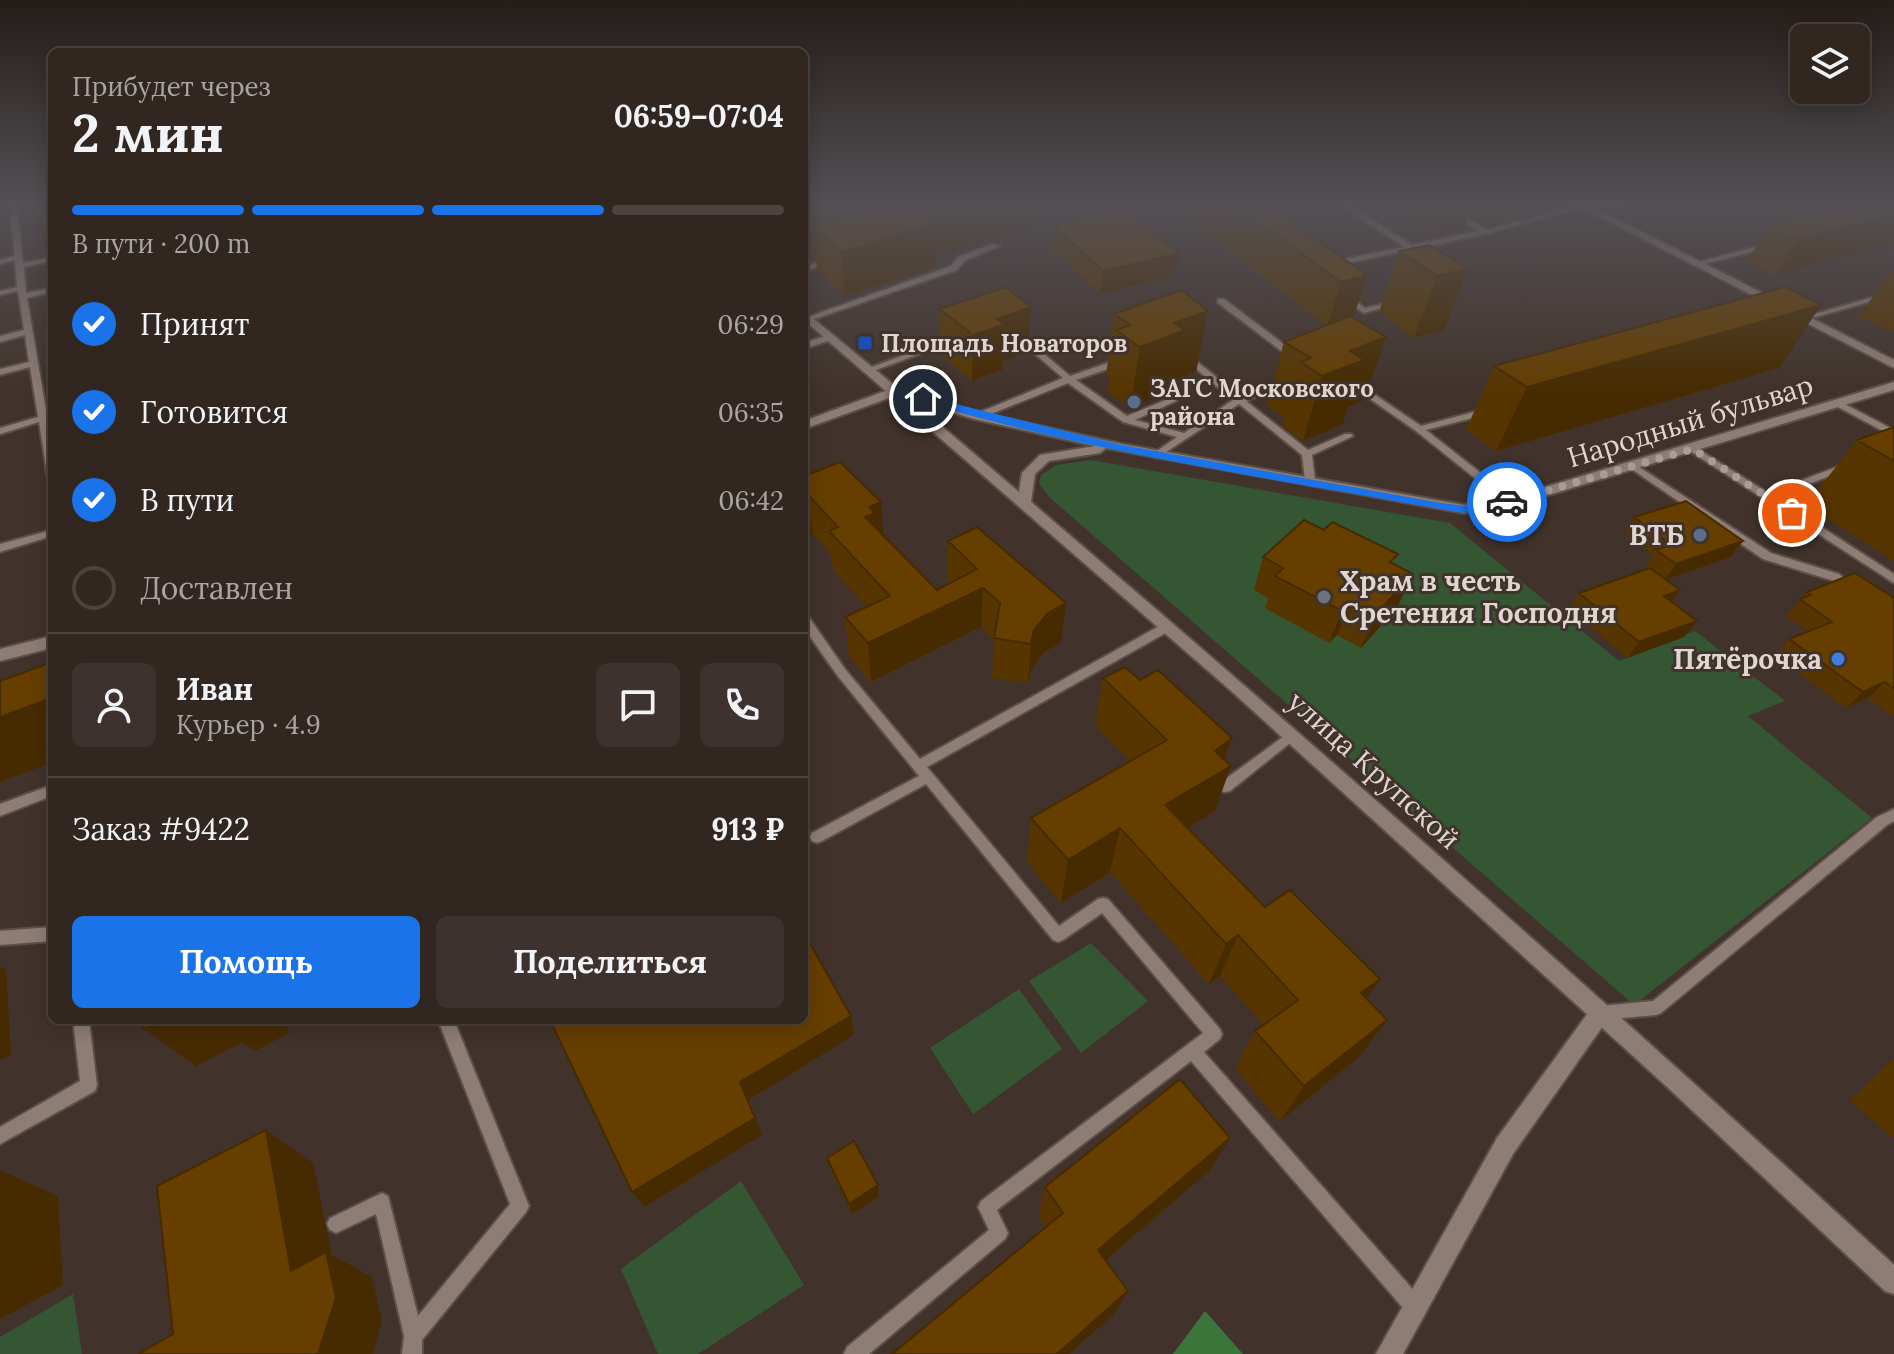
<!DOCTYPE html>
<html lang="ru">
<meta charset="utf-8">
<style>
:root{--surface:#312620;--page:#3d322d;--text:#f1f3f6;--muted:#a8a5a5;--line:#4c433e;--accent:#1a73e8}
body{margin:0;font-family:Lora,serif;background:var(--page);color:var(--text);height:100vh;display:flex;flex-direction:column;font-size:30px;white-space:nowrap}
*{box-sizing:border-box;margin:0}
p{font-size:26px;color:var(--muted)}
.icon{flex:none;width:44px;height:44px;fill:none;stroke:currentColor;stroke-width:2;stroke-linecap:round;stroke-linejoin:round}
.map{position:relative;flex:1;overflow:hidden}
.sheet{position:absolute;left:48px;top:48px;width:760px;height:976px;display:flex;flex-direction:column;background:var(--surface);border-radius:12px;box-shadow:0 4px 20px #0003,0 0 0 2px var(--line)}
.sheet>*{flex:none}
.buttons{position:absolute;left:1790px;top:24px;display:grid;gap:16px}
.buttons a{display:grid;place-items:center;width:80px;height:80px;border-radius:12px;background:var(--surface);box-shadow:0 4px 20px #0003,0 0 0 2px var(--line);font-size:40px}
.pin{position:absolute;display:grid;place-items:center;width:68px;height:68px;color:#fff;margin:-34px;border:4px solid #fff;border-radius:50%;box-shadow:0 2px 8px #0007}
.courier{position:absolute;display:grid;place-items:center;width:80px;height:80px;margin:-40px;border:6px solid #1a73e8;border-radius:50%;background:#fff;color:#222;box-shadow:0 2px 10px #0007}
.overview em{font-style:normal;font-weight:700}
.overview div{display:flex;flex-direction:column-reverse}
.overview{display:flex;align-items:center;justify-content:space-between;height:136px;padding:0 24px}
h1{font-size:52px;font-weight:700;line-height:60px}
.bar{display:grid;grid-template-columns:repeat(4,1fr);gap:12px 8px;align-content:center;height:96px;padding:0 24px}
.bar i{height:10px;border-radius:6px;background:var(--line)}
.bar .selected{background:var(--accent)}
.bar p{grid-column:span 4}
.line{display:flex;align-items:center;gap:20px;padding:0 24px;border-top:2px solid var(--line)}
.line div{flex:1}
.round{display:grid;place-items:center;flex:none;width:84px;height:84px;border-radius:12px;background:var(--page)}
ol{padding:0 24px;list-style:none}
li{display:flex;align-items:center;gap:24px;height:88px}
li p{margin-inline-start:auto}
li .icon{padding:8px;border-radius:50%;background:var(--accent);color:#fff;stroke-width:4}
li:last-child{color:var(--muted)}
li i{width:44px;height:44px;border:4px solid var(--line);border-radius:50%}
.cta{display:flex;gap:16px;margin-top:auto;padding:16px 24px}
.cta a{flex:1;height:92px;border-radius:12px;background:var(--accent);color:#fff;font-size:32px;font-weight:700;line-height:92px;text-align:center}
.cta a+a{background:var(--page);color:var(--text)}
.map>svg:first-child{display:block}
</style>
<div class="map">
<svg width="1894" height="1354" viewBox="0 0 1894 1354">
<rect width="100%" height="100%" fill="#41332b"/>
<path fill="#345633" d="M1091 460 1450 523 1619 661 1695 631 1785 701 1748 716 1872 818 1634 1005 1049 497 1039 484 1041 475 1056 465Z
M1091 943 1148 1001 1081 1053 1029 981Z
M1019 989 1062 1049 973 1114 930 1048Z
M741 1181 804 1285 698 1354H658L621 1269Z
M73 1294 82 1354H0V1337Z"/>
<path fill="#3a753a" d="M1205 1311 1243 1354H1173Z"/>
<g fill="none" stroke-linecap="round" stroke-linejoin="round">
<g stroke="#5b4f48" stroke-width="4">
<path id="service" d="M9 203H16L23 263 52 257V261L24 267 26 293 52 288V292L27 298 52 445V477L47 474 39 422 0 434V428L38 417 30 367 0 375V369L29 362 25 335 0 342V336L24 330 18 291 0 295V291L17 287 15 260 0 264V260L15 256Z
M1337 203H1345L1412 245 1479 231 1432 203H1440L1487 230 1583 204 1587 206 1486 234 1334 266H1331V262L1404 247Z
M1616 203H1631L1591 212 1587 210Z
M993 244 1000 246 964 261 957 270 812 320 805 318 951 266 958 257Z
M1766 244H1769V248L1696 266 1692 264Z
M829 259 836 261 804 271V267Z
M1894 291V295L1798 322 1794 320Z
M1342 295H1348L1365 308 1397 301 1401 303 1364 313 1342 299Z
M1218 299H1224L1298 355V359H1292L1218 303Z
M1017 331 1070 376 1119 359H1125V363L1076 380 1127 416 1168 399H1174L1176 401 1135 420 1184 433 1233 400 1182 357V353L1185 352 1240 396 1284 380H1290V384L1246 401 1308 450 1345 434H1351L1353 436 1312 455 1315 480 1310 483 1305 480 1302 455 1239 404 1157 458 1152 455 1154 453 1177 437 1123 422 1068 383 981 418H975V414L1063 378 1014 336V332Z
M831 334 834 335V339L804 349V343Z
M951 338 958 340 873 371 866 369Z
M1356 382 1421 426 1485 409 1488 410V414L1426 430 1514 499V503H1506L1416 431 1353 387V383Z
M1839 401 1894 430V437L1836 406V402Z
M1693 446 1768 493 1842 465H1848V469L1775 497 1894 574V583L1690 451 1688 449Z
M1633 463 1771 553 1839 574 1858 589 1852 593 1831 580 1763 559 1630 468 1628 466Z
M52 530V536L0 552V544Z
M804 615 808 616 845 669 920 759 1163 624H1171L1173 627 1171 630 927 767 1059 926 1098 899 1103 898 1108 899 1220 1029 1222 1034 1220 1039 1204 1052 1423 1301 1425 1308 1423 1315 1416 1317 1409 1315 1191 1061 997 1210 1008 1233 1005 1239 869 1354H844L847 1347 989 1230 978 1207 981 1201 1203 1033 1102 913 1063 940 1058 942 1053 940 926 784 822 841 817 843 812 841 810 837 812 833 919 776 837 675 804 628Z
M1291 731 1295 733 1297 736 1295 739 1230 791 1225 792 1220 791 1218 787 1220 783Z
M52 785V796L0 816V804Z
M1894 809V821L1887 825 1661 1013 1656 1015 1600 1020 1595 1018 1592 1013 1595 1008 1600 1006 1653 1001 1877 817Z
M52 927V941L0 945V931Z
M73 1020H89L97 1085 95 1091 0 1144V1127L80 1081Z
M438 1020H454L529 1206 526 1212 422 1340V1354H402L404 1336 376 1214 336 1233 330 1230 327 1224 330 1218 382 1193 388 1196 418 1316 510 1204Z"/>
</g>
<g stroke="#5b4f48" stroke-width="4">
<path id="minor" d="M1573 203H1585L1894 360V368Z
M896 387 900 388V394L804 429V421Z
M52 636V648L0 661V649Z
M1600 1003 1607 1006 1610 1013 1607 1020 1513 1154 1403 1354H1376L1497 1138 1593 1006Z"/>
</g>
<g stroke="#5b4f48" stroke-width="4">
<path id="tertiary" d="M804 311 900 390 981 413 1122 444 1464 505 1532 491 1894 382V390L1539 498 1464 513 1106 448 1100 453 1049 461 1035 474 1031 502C1323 751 1611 1006 1894 1265V1294L1885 1291 1665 1085 1229 689 804 320ZM911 400 974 419 1095 446 1040 455 1022 473 1019 492Z"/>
</g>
<use href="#service" fill="#8e7d75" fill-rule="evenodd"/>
<use href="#minor" fill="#8e7d75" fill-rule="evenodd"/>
<use href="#tertiary" fill="#8e7d75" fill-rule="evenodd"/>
</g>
<path fill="#573500" d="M804 203H1029L1028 227 936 256V266L845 296 817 270 816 260 807 263 804 260Z
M1173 203H1263L1367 275 1353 318 1386 337 1364 400 1348 407 1343 424 1303 441 1282 426 1285 417 1267 405 1284 342 1326 326 1173 206Z
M1392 203H1534L1531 211 1480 222 1468 216 1464 226 1439 232Z
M1860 203 1775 275 1747 261 1768 226Z
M1053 225 1175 275 1100 294 1051 247Z
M1399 251 1468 269 1444 330 1414 338 1379 312Z
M1894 271V330L1890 331 1859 316 1890 272Z
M1821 305 1779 368 1496 451 1466 430 1494 366Z
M939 309 1028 352 1003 361V369L972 381 939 354Z
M1208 311 1196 372 1175 380 1173 391 1130 408 1108 392 1110 377 1106 375 1114 314Z
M1894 427V561L1806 505 1857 440Z
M804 476 881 502 883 535 937 590 950 583 948 580V541L1066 603 1061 643 1044 652 1031 670 1028 683 992 678 994 640 981 627 871 682 849 656 845 617 867 607 833 570 831 554 812 533Z
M1634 517 1743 541 1731 557 1666 580 1680 590 1671 602 1684 637 1627 658 1569 609 1579 593 1649 569 1646 566 1653 555 1624 533Z
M1263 557 1393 564 1398 606 1361 648 1337 635 1329 643 1265 608 1268 598 1254 590Z
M1807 592 1894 598V717L1868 698 1846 708 1775 655 1789 639 1808 631 1786 616Z
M1103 678 1224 760 1215 811 1188 828 1265 907 1380 979 1366 998 1359 1057 1280 1121 1235 1068 1255 1031 1264 1025 1220 976 1209 984 1110 872 1061 903 1027 862 1031 818 1131 761 1095 725Z
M1894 1058V1138L1850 1101Z
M827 1158 879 1196 852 1214 830 1169Z
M1210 1170 1106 1260 1114 1314 1038 1217 1045 1187Z"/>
<path fill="#472b00" d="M862 203H1029L1028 227 936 256V266L845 296 842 252 812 227 816 260 807 263 804 220Z
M1449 203H1473L1464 226 1439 232Z
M1487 203H1534L1531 211 1480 222Z
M1894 215V244L1775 275 1797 240Z
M41 218 52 247 34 219Z
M1179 253 1175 275 1100 294 1103 271Z
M1468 269 1444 330 1414 338 1437 276Z
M1367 275 1353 320 1327 327 1341 282Z
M1821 305 1779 368 1496 451 1527 387Z
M1031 307 1028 352 1003 361V369L972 381 973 335 997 319Z
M1208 311 1196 372 1175 380 1173 391 1130 408 1140 347 1174 323Z
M1386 337 1364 400 1348 407 1343 424 1303 441 1322 376 1350 351Z
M807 494 812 533 804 536V495Z
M881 502 884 542 865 517 869 507Z
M1743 541 1731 557 1664 580 1676 564Z
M1413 574 1398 606 1361 648 1375 615Z
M983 588 981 627 871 682 868 643Z
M1680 590 1668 606 1664 596Z
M1066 603 1061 643 1044 652 1031 670 1028 683 1031 644 1034 630 1048 613Z
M1350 603 1337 635 1329 643 1342 611Z
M1697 621 1684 637 1627 658 1639 642Z
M1885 682 1868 698 1846 708 1863 692Z
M52 698V762L0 782V717Z
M1232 738 1220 772 1231 766 1215 811 1153 850 1165 805 1215 751Z
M1120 828 1110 872 1061 903 1068 860Z
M1238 935 1220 976 1209 984 1226 944Z
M0 966 6 970 11 1055 0 1060Z
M1380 979 1353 1018 1361 993Z
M851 1016 854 1035 747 1101 740 1082Z
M162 1020H285L289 1033 255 1051 243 1042 196 1066 144 1029Z
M1387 1020 1359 1057 1280 1121 1304 1086Z
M755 1118 762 1135 644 1207 632 1192Z
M266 1130 313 1163 332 1255 372 1277 382 1320 373 1354H318L291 1271Z
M1230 1138 1210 1170 1087 1276 1098 1250Z
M0 1170 58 1196 63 1285 0 1319Z
M878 1185 879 1196 852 1214 849 1204Z
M1128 1291 1114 1314 1069 1354H1057Z"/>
<path fill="#653e00" stroke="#472b00" stroke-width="2" d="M31 203H52V274H50L41 218 34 219Z
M804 203H862L804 220Z
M896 203H970L926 216 936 223 842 252 812 227Z
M1232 203H1263L1367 275 1341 282Z
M1860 203H1894V215L1797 240 1768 226Z
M1126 210 1179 253 1103 271 1053 225Z
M1429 245 1468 269 1437 276 1399 251Z
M1006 287 1031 307 997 319 1005 324 973 335 939 309Z
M1785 287 1821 305 1527 387 1494 366Z
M1182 290 1208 311 1174 323 1185 330 1140 347 1116 330 1131 325 1114 314Z
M1350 316 1386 337 1350 351 1364 360 1322 376 1301 362 1311 358 1284 342Z
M1894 427V461L1857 440Z
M840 462 881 502 869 507 875 513 865 517 937 590 977 569 948 541 977 527 1066 603 1048 613 1034 630 1031 644 994 638 1000 603 983 588 868 643 845 617 890 596 829 531 838 527 807 494 804 495V476Z
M1686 501 1743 541 1676 564 1656 550 1671 545 1634 517Z
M1304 520 1324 530 1332 522 1398 554 1390 562 1413 574 1375 615 1350 603 1342 611 1275 576 1283 568 1263 557Z
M1650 568 1680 590 1664 596 1697 621 1639 642 1579 593Z
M1855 573 1894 598V689L1885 682 1863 692 1789 639 1832 622 1800 599 1811 595 1807 592Z
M52 662V698L0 717V681Z
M1125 667 1140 680 1158 670 1232 738 1215 751 1231 766 1165 805 1265 907 1290 890 1380 979 1361 993 1387 1020 1304 1086 1255 1031 1298 1000 1238 935 1226 944 1120 828 1068 860 1031 818 1167 740 1103 678Z
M804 933 851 1016 740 1082 755 1118 632 1192 550 1020H804Z
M142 1020H162L144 1029Z
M1180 1079 1230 1138 1098 1250 1128 1291 1057 1354H892L1063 1213 1045 1187Z
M266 1130 291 1271 326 1252 336 1298 318 1354H138L173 1334 157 1186Z
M854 1141 878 1185 849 1204 827 1158Z"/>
<linearGradient id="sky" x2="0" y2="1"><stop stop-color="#241c18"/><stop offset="0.52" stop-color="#545055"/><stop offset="1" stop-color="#545055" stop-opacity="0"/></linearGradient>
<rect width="1894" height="393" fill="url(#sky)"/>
<path fill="#1a73e8" d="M923 396 1122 445 1435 502 1464 506 1507 498 1512 502 1464 513 1435 508C1263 477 1088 452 920 401Z"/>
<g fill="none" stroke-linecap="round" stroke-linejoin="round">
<path stroke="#a89d97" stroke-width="8" stroke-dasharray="0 14.4" d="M1507 502 1693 449 1792 513"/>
</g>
<rect fill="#1a4fb4" stroke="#41332b" stroke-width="3" x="857" y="335" width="16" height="16" rx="4"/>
<g fill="#5c6f8a" stroke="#41332b" stroke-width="3">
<circle cx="1134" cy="402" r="8"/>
<circle cx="1700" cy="535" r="8"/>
</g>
<circle fill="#6b7280" stroke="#41332b" stroke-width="3" cx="1324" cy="597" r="8"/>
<circle fill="#3f7fe0" stroke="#41332b" stroke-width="3" cx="1838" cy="659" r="8"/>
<g text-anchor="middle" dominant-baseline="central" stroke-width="6" stroke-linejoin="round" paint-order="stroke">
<g font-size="24" font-weight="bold" fill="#dfd6d1" stroke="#41332b" text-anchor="start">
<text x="881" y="343">Площадь Новаторов</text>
<text x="1150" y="388">ЗАГС Московского<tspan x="1150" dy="28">района</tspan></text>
</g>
<g font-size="28" fill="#dfd6d1" stroke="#41332b">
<text transform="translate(1690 421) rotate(-17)">Народный бульвар</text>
<text transform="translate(1374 770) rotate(42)">улица Крупской</text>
</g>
<g font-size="28" font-weight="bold" fill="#dfd6d1" stroke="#41332b" text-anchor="end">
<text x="1684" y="535">ВТБ</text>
<text x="1340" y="581" text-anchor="start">Храм в честь<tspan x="1340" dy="32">Сретения Господня</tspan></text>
<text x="1822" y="659">Пятёрочка</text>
</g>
</g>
</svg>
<div class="buttons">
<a><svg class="icon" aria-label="layers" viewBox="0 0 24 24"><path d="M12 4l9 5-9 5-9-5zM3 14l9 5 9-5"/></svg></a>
</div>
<div class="pin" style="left:1792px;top:513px;background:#ea580c"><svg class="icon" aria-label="bag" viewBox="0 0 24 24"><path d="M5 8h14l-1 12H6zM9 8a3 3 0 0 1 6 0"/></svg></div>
<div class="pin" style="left:923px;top:399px;background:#1f2937"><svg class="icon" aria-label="home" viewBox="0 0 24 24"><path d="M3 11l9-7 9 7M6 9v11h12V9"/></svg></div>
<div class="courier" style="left:1507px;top:502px"><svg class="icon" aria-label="car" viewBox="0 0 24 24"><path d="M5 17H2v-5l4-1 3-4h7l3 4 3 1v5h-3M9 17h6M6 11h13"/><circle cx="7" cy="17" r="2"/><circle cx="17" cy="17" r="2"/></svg></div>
<section class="sheet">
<div class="overview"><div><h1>2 мин</h1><p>Прибудет через</p></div><em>06:59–07:04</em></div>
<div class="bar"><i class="selected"></i><i class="selected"></i><i class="selected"></i><i></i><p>В пути · 200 m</p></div>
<ol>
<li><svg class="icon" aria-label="check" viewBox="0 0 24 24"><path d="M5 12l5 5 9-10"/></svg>Принят<p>06:29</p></li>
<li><svg class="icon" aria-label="check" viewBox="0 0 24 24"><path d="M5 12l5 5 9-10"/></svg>Готовится<p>06:35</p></li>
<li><svg class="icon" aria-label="check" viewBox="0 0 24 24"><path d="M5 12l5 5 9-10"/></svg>В пути<p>06:42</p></li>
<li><i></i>Доставлен</li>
</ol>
<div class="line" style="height:144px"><a class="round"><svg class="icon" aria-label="person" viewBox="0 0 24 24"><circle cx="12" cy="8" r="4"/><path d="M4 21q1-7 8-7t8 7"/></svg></a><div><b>Иван</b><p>Курьер · 4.9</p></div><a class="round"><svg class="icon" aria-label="chat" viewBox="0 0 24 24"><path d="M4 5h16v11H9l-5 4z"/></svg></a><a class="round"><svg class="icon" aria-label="phone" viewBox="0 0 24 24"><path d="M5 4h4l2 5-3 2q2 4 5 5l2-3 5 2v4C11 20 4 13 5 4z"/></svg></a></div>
<div class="line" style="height:104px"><div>Заказ #9422</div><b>913 ₽</b></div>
<div class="cta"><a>Помощь</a><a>Поделиться</a></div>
</section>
</div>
